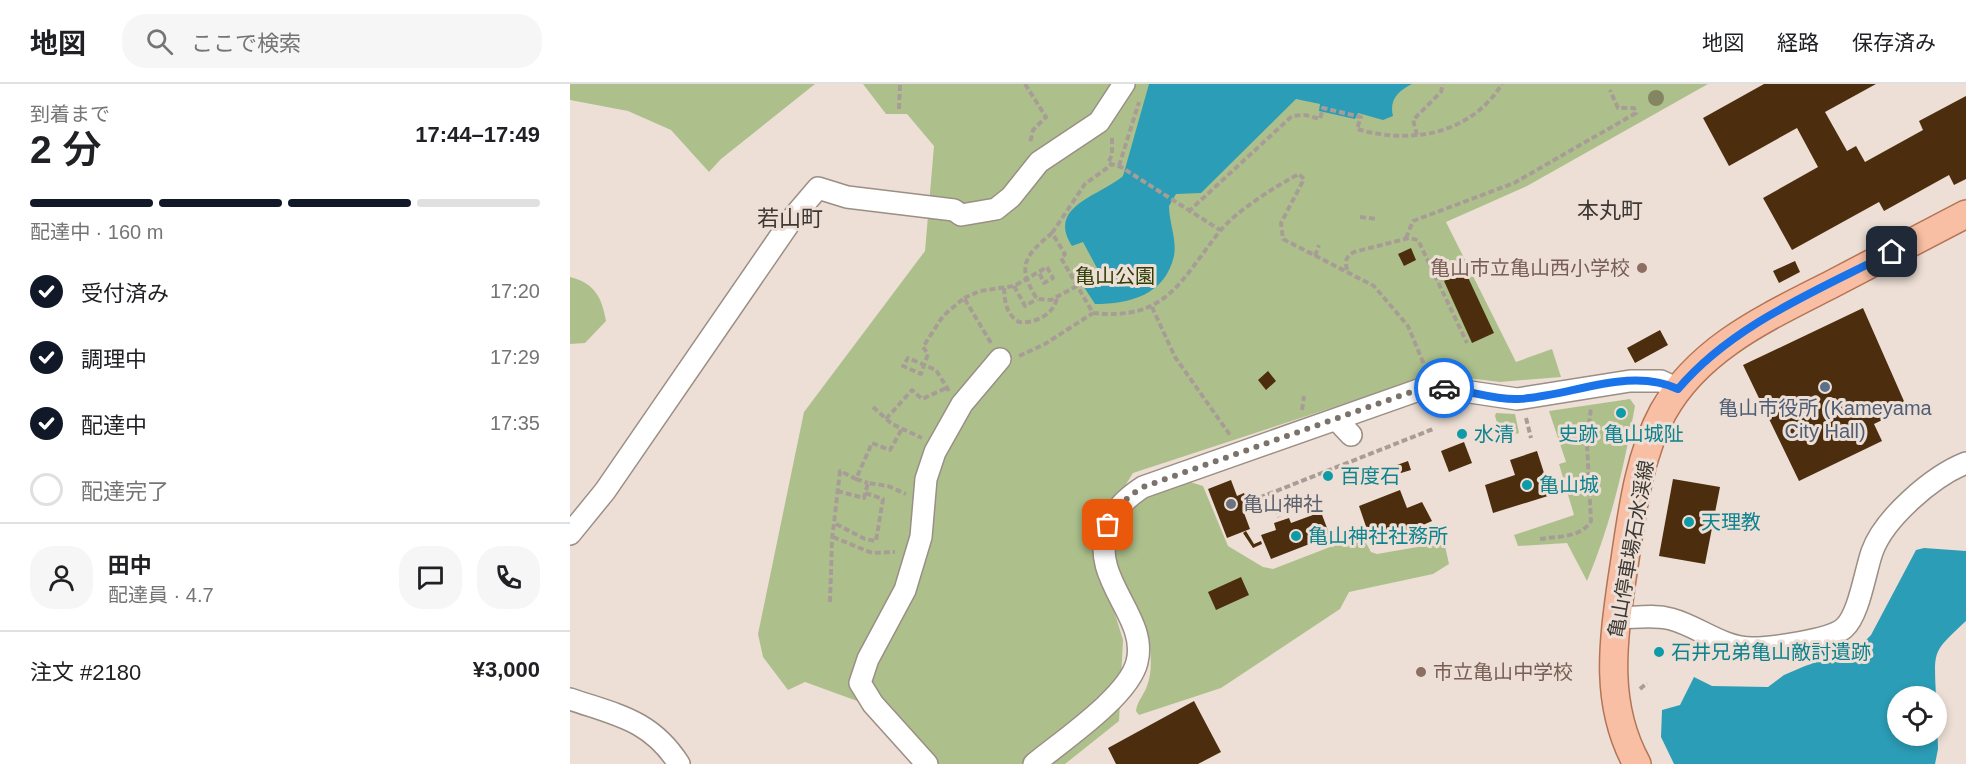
<!DOCTYPE html>
<html lang="ja">
<meta charset="utf-8">
<style>
:root{--surface:#fff;--page:#f6f6f6;--text:#202124;--muted:#757577;--line:#e0e0e0;--accent:#111827}
body{margin:0;font-family:Arial,"Noto Sans JP",sans-serif;background:var(--page);color:var(--text);height:100vh;display:flex;flex-direction:column;font-size:22px;white-space:nowrap}
*{box-sizing:border-box;margin:0}
p{font-size:20px;color:var(--muted)}
.icon{flex:none;width:33px;height:33px;fill:none;stroke:currentColor;stroke-width:2;stroke-linecap:round;stroke-linejoin:round}
.map{position:relative;flex:1;overflow:hidden}
.drawer{display:flex;flex-direction:column;background:var(--surface);width:570px}
.drawer>*{flex:none}
.tools{position:absolute;left:1317px;top:602px;display:grid;gap:12px}
.tools a{display:grid;place-items:center;width:60px;height:60px;border-radius:50%;background:var(--surface);box-shadow:0 3px 9px #0003;font-size:30px}
.pin{position:absolute;display:grid;place-items:center;width:51px;height:51px;color:#fff;margin:-26px;border-radius:12px;box-shadow:0 3px 9px #0006}
.courier{position:absolute;display:grid;place-items:center;width:60px;height:60px;margin:-30px;border:4px solid #1a73e8;border-radius:50%;background:#fff;color:#222;box-shadow:0 2px 8px #0007}
.headline em{font-style:normal;font-weight:600}
.headline div{display:flex;flex-direction:column-reverse}
.headline{display:flex;align-items:center;justify-content:space-between;height:102px;padding:0 30px}
h1{font-size:39px;font-weight:600;line-height:45px}
.bar{display:grid;grid-template-columns:repeat(4,1fr);gap:9px 6px;align-content:center;height:72px;padding:0 30px}
.bar i{height:8px;border-radius:4px;background:var(--line)}
.bar .active{background:var(--accent)}
.bar p{grid-column:span 4}
.line{display:flex;align-items:center;gap:15px;padding:0 30px;border-top:2px solid var(--line)}
.line div{flex:1}
.round{display:grid;place-items:center;flex:none;width:63px;height:63px;border-radius:24px;background:var(--page)}
ol{padding:0 30px;list-style:none}
li{display:flex;align-items:center;gap:18px;height:66px}
li p{margin-inline-start:auto}
li .icon{padding:6px;border-radius:50%;background:var(--accent);color:#fff;stroke-width:4}
li:last-child{color:var(--muted)}
li i{width:33px;height:33px;border:3px solid var(--line);border-radius:50%}
header{display:flex;align-items:center;gap:36px;box-sizing:border-box;height:84px;padding:0 30px;background:var(--surface);border-bottom:2px solid var(--line)}
header strong{font-size:28px}
nav{display:flex;gap:33px;margin-inline-start:auto;font-size:21px}
.search{width:420px;height:54px;background:var(--page);display:flex;align-items:center;gap:15px;box-sizing:border-box;padding:0 21px;border-radius:24px;color:var(--muted);font-size:22px}
main{display:flex;flex:1;min-height:0}
.map>svg:first-child{display:block}
</style>
<header>
<strong>地図</strong>
<div class="search"><svg class="icon" aria-label="search" viewBox="0 0 24 24"><circle cx="10" cy="10" r="6"/><path d="M15 15l6 6"/></svg>ここで検索</div>
<nav><a>地図</a><a>経路</a><a>保存済み</a></nav>
</header>
<main>
<section class="drawer">
<div class="headline"><div><h1>2 分</h1><p>到着まで</p></div><em>17:44–17:49</em></div>
<div class="bar"><i class="active"></i><i class="active"></i><i class="active"></i><i></i><p>配達中 · 160 m</p></div>
<ol>
<li><svg class="icon" aria-label="check" viewBox="0 0 24 24"><path d="M5 12l5 5 9-10"/></svg>受付済み<p>17:20</p></li>
<li><svg class="icon" aria-label="check" viewBox="0 0 24 24"><path d="M5 12l5 5 9-10"/></svg>調理中<p>17:29</p></li>
<li><svg class="icon" aria-label="check" viewBox="0 0 24 24"><path d="M5 12l5 5 9-10"/></svg>配達中<p>17:35</p></li>
<li><i></i>配達完了</li>
</ol>
<div class="line" style="height:108px"><a class="round"><svg class="icon" aria-label="person" viewBox="0 0 24 24"><circle cx="12" cy="8" r="4"/><path d="M4 21q1-7 8-7t8 7"/></svg></a><div><b>田中</b><p>配達員 · 4.7</p></div><a class="round"><svg class="icon" aria-label="chat" viewBox="0 0 24 24"><path d="M4 5h16v11H9l-5 4z"/></svg></a><a class="round"><svg class="icon" aria-label="phone" viewBox="0 0 24 24"><path d="M5 4h4l2 5-3 2q2 4 5 5l2-3 5 2v4C11 20 4 13 5 4z"/></svg></a></div>
<div class="line" style="height:78px"><div>注文 #2180</div><b>¥3,000</b></div>
</section>
<div class="map">
<svg width="1396" height="680" viewBox="0 0 1396 680">
<rect width="100%" height="100%" fill="#eddfd5"/>
<path fill="#adc08c" d="M0 0H245L151 75 139 88 101 46 58 27 0 16Z
M293 0H1138L957 102 876 138 946 278 982 265 991 293 930 298 865 290 563 389 522 455 553 556 549 637 495 680H344L290 618 235 598 218 606 193 573 188 550 234 328 355 167 364 62 337 30H316Z
M0 193C25 199 32 214 36 237L15 259 0 260Z
M1060 315 1065 322C1054 383 1041 440 1017 497L997 459 948 462 944 451 1004 431 989 380 996 378 979 327Z
M926 329 945 330 949 349 932 354 925 332Z
M620 398 633 402 658 462 693 483 703 485 786 453 794 455 801 468 807 470 870 459 875 462 879 480 863 490 779 508 770 525 651 604 569 631 566 627C567 617 574 611 577 602 582 589 581 574 580 561 578 536 559 512 549 490 538 464 553 427 577 414 590 407 606 403 620 398Z"/>
<path fill="#2c9db6" d="M579 0H842C828 7 819 16 823 32L813 36 788 29 785 35 749 27 750 20 726 15 631 109 606 110 599 122C599 139 607 155 604 172 595 211 560 220 525 220L510 197 528 186 513 158 502 162C476 122 530 112 553 92Z
M1354 464 1396 467V537C1362 569 1364 565 1366 612H1328V651H1366L1367 630 1368 665 1365 680H1104L1091 653 1092 626 1110 621 1124 593 1142 602 1198 603 1214 591 1235 582 1289 563 1301 551 1346 466Z"/>
<path fill="#4c2e0f" d="M1194 0H1306L1255 28 1277 67 1286 62 1295 78 1353 46 1349 37 1396 12V95L1384 101 1379 91 1314 127 1309 118 1222 166 1193 114 1248 83 1227 44 1159 82 1133 34Z
M841 164 846 176 834 182 828 170Z
M1225 177 1230 188 1209 199 1203 187Z
M895 187 924 249 902 259 874 197Z
M1293 224 1337 324 1304 340 1312 357 1229 397 1173 281Z
M1090 246 1098 261 1065 279 1057 264Z
M698 287 706 297 696 306 688 296Z
M894 358 902 379 879 388 871 367Z
M967 367 981 411 923 429 915 401 945 391 940 376Z
M838 377 841 386 831 389 827 381Z
M1103 395 1150 403 1135 480 1089 472Z
M661 396 667 412 674 409 681 427 674 429 680 445 657 454 638 405Z
M830 406 837 424 852 418 862 437 803 463 789 422Z
M744 419 746 425 737 429 734 423Z
M751 428 760 452 701 475 691 451 706 446 704 439 719 434 721 439Z
M676 447 684 460 691 457 692 460 683 464 673 449Z
M671 493 679 511 646 526 638 508Z
M624 617 651 668 628 680H546L538 664Z"/>
<g fill="none" stroke-linecap="round" stroke-linejoin="round">
<g stroke="#9b8e84" stroke-width="24">
<path id="minor" d="M766 335 781 351
M0 450 35 407 225 131 248 104 277 113 384 126 391 131 426 125 441 113 469 78 529 38 554 0
M1046 534C1064 534 1083 530 1101 535 1128 542 1152 564 1182 564 1201 564 1261 556 1274 544 1289 531 1295 488 1302 468 1314 434 1363 392 1396 379
M0 615C47 631 81 636 109 680
M357 680 303 620 290 599 298 575 335 506 351 453 356 395 365 368 392 320 430 275
M464 680C492 657 559 612 567 578 579 532 518 495 538 443 545 425 556 414 573 403L860 302 947 315 1060 297H1091L1108 305"/>
</g>
<g stroke="#b47455" stroke-width="30">
<path id="major" d="M1067 680C1034 620 1043 559 1052 495 1061 439 1066 378 1093 328 1130 262 1200 232 1264 199 1308 176 1352 153 1396 130"/>
</g>
<path stroke="#a89d96" stroke-width="4" stroke-dasharray="6 3" stroke-linecap="butt" d="M455 0 476 33 463 46 460 59
M329 25 330 0
M847 51 843 36 871 8 873 0
M542 54V71L538 79 551 83 650 146
M549 82 569 18
M618 128 722 32 735 31 750 35 753 24 791 33 787 45C841 61 901 50 932 0
M790 133 808 135
M482 149 515 100 541 81
M836 154 843 137 944 99 1066 29 1064 24H1048L1040 6
M745 172 749 161
M777 186C775 177 775 173 784 168L839 154 848 156 897 259
M444 202 455 222 467 215
M507 202 481 216 467 215C447 183 453 173 482 149L495 170 491 174 523 229C597 237 610 197 650 147 665 128 707 101 729 90L734 95 711 139 713 155 804 202 838 242 855 283
M434 204C435 219 436 230 449 238 465 240 485 230 487 213
M394 214 410 207 444 202 477 183 483 194 474 199 469 188
M582 223 605 273 660 351
M449 272 475 260 523 229
M379 307 366 286 338 274 333 282 351 290 358 270 353 263 373 232 394 214 421 259
M303 323 322 340 352 354
M732 326 734 312
M956 334 961 354
M316 335 342 306 352 315 376 304
M286 395 298 399
M267 407 294 414 298 399 318 402 336 410
M681 417 863 345
M706 424 709 433
M266 440 295 455 306 457 313 415 295 409
M263 453 302 469 325 468
M970 455C988 452 1011 454 1021 437L1017 360 1021 323
M260 518 262 456 270 387 286 395 302 359 320 366 332 345
M1070 605 1077 599"/>
<use href="#minor" stroke="#fff" stroke-width="21"/>
<use href="#major" stroke="#f8bfa4" stroke-width="27"/>
</g>
<circle fill="#848662" cx="1086" cy="14" r="8"/>
<g fill="none" stroke-linecap="round" stroke-linejoin="round">
<path stroke="#7b726c" stroke-width="6" stroke-dasharray="0 10.8" d="M538 441C546 423 557 413 573 403L841 308 860 302 874 304"/>
<path stroke="#1a73e8" stroke-width="8" d="M874 304C898 306 924 316 948 315 1000 313 1058 282 1108 305 1163 240 1247 207 1322 168"/>
</g>
<g fill="#8d6e63" stroke="#eddfd5" stroke-width="2">
<circle cx="1072" cy="184" r="6"/>
<circle cx="851" cy="588" r="6"/>
</g>
<circle fill="#5c6f8a" stroke="#eddfd5" stroke-width="2" cx="1255" cy="303" r="6"/>
<g fill="#0f9aa8" stroke="#eddfd5" stroke-width="2">
<circle cx="1051" cy="329" r="6"/>
<circle cx="892" cy="350" r="6"/>
<circle cx="758" cy="392" r="6"/>
<circle cx="957" cy="401" r="6"/>
<circle cx="1119" cy="438" r="6"/>
<circle cx="726" cy="452" r="6"/>
<circle cx="1089" cy="568" r="6"/>
</g>
<circle fill="#6b7280" stroke="#eddfd5" stroke-width="2" cx="661" cy="420" r="6"/>
<g text-anchor="middle" dominant-baseline="central" stroke-width="6" stroke-linejoin="round" paint-order="stroke">
<g font-size="20" fill="#785e54" stroke="#eddfd5" text-anchor="end">
<text x="1060" y="184">亀山市立亀山西小学校</text>
<text x="863" y="588" text-anchor="start">市立亀山中学校</text>
</g>
<g font-size="20" fill="#2e3e04" stroke="#eddfd5">
<text x="545" y="192">亀山公園</text>
</g>
<g font-size="20" fill="#4e5e75" stroke="#eddfd5">
<text x="1255" y="324">亀山市役所 (Kameyama<tspan x="1255" dy="23">City Hall)</tspan></text>
</g>
<g font-size="20" fill="#0d838f" stroke="#eddfd5" text-anchor="start">
<text x="904" y="350">水清</text>
<text x="1051" y="350" text-anchor="middle">史跡 亀山城阯</text>
<text x="770" y="392">百度石</text>
<text x="969" y="401">亀山城</text>
<text x="1131" y="438">天理教</text>
<text x="738" y="452">亀山神社社務所</text>
<text x="1101" y="568">石井兄弟亀山敵討遺跡</text>
</g>
<g font-size="20" fill="#5b616d" stroke="#eddfd5" text-anchor="start">
<text x="673" y="420">亀山神社</text>
</g>
<g font-size="20" fill="#3d3834" stroke="#eddfd5">
<text transform="translate(1061 465) rotate(-80)">亀山停車場石水渓線</text>
</g>
<g font-size="22" fill="#3d3834" stroke="#eddfd5">
<text x="1040" y="126">本丸町</text>
<text x="220" y="134">若山町</text>
</g>
</g>
</svg>
<div class="tools">
<a><svg class="icon" aria-label="locate" viewBox="0 0 24 24"><circle cx="12" cy="12" r="6"/><path d="M12 2v4M12 18v4M2 12h4M18 12h4"/></svg></a>
</div>
<div class="pin" style="left:538px;top:441px;background:#ea580c"><svg class="icon" aria-label="bag" viewBox="0 0 24 24"><path d="M5 8h14l-1 12H6zM9 8a3 3 0 0 1 6 0"/></svg></div>
<div class="pin" style="left:1322px;top:168px;background:#1f2937"><svg class="icon" aria-label="home" viewBox="0 0 24 24"><path d="M3 11l9-7 9 7M6 9v11h12V9"/></svg></div>
<div class="courier" style="left:874px;top:304px"><svg class="icon" aria-label="car" viewBox="0 0 24 24"><path d="M5 17H2v-5l4-1 3-4h7l3 4 3 1v5h-3M9 17h6M6 11h13"/><circle cx="7" cy="17" r="2"/><circle cx="17" cy="17" r="2"/></svg></div>
</div>
</main>
